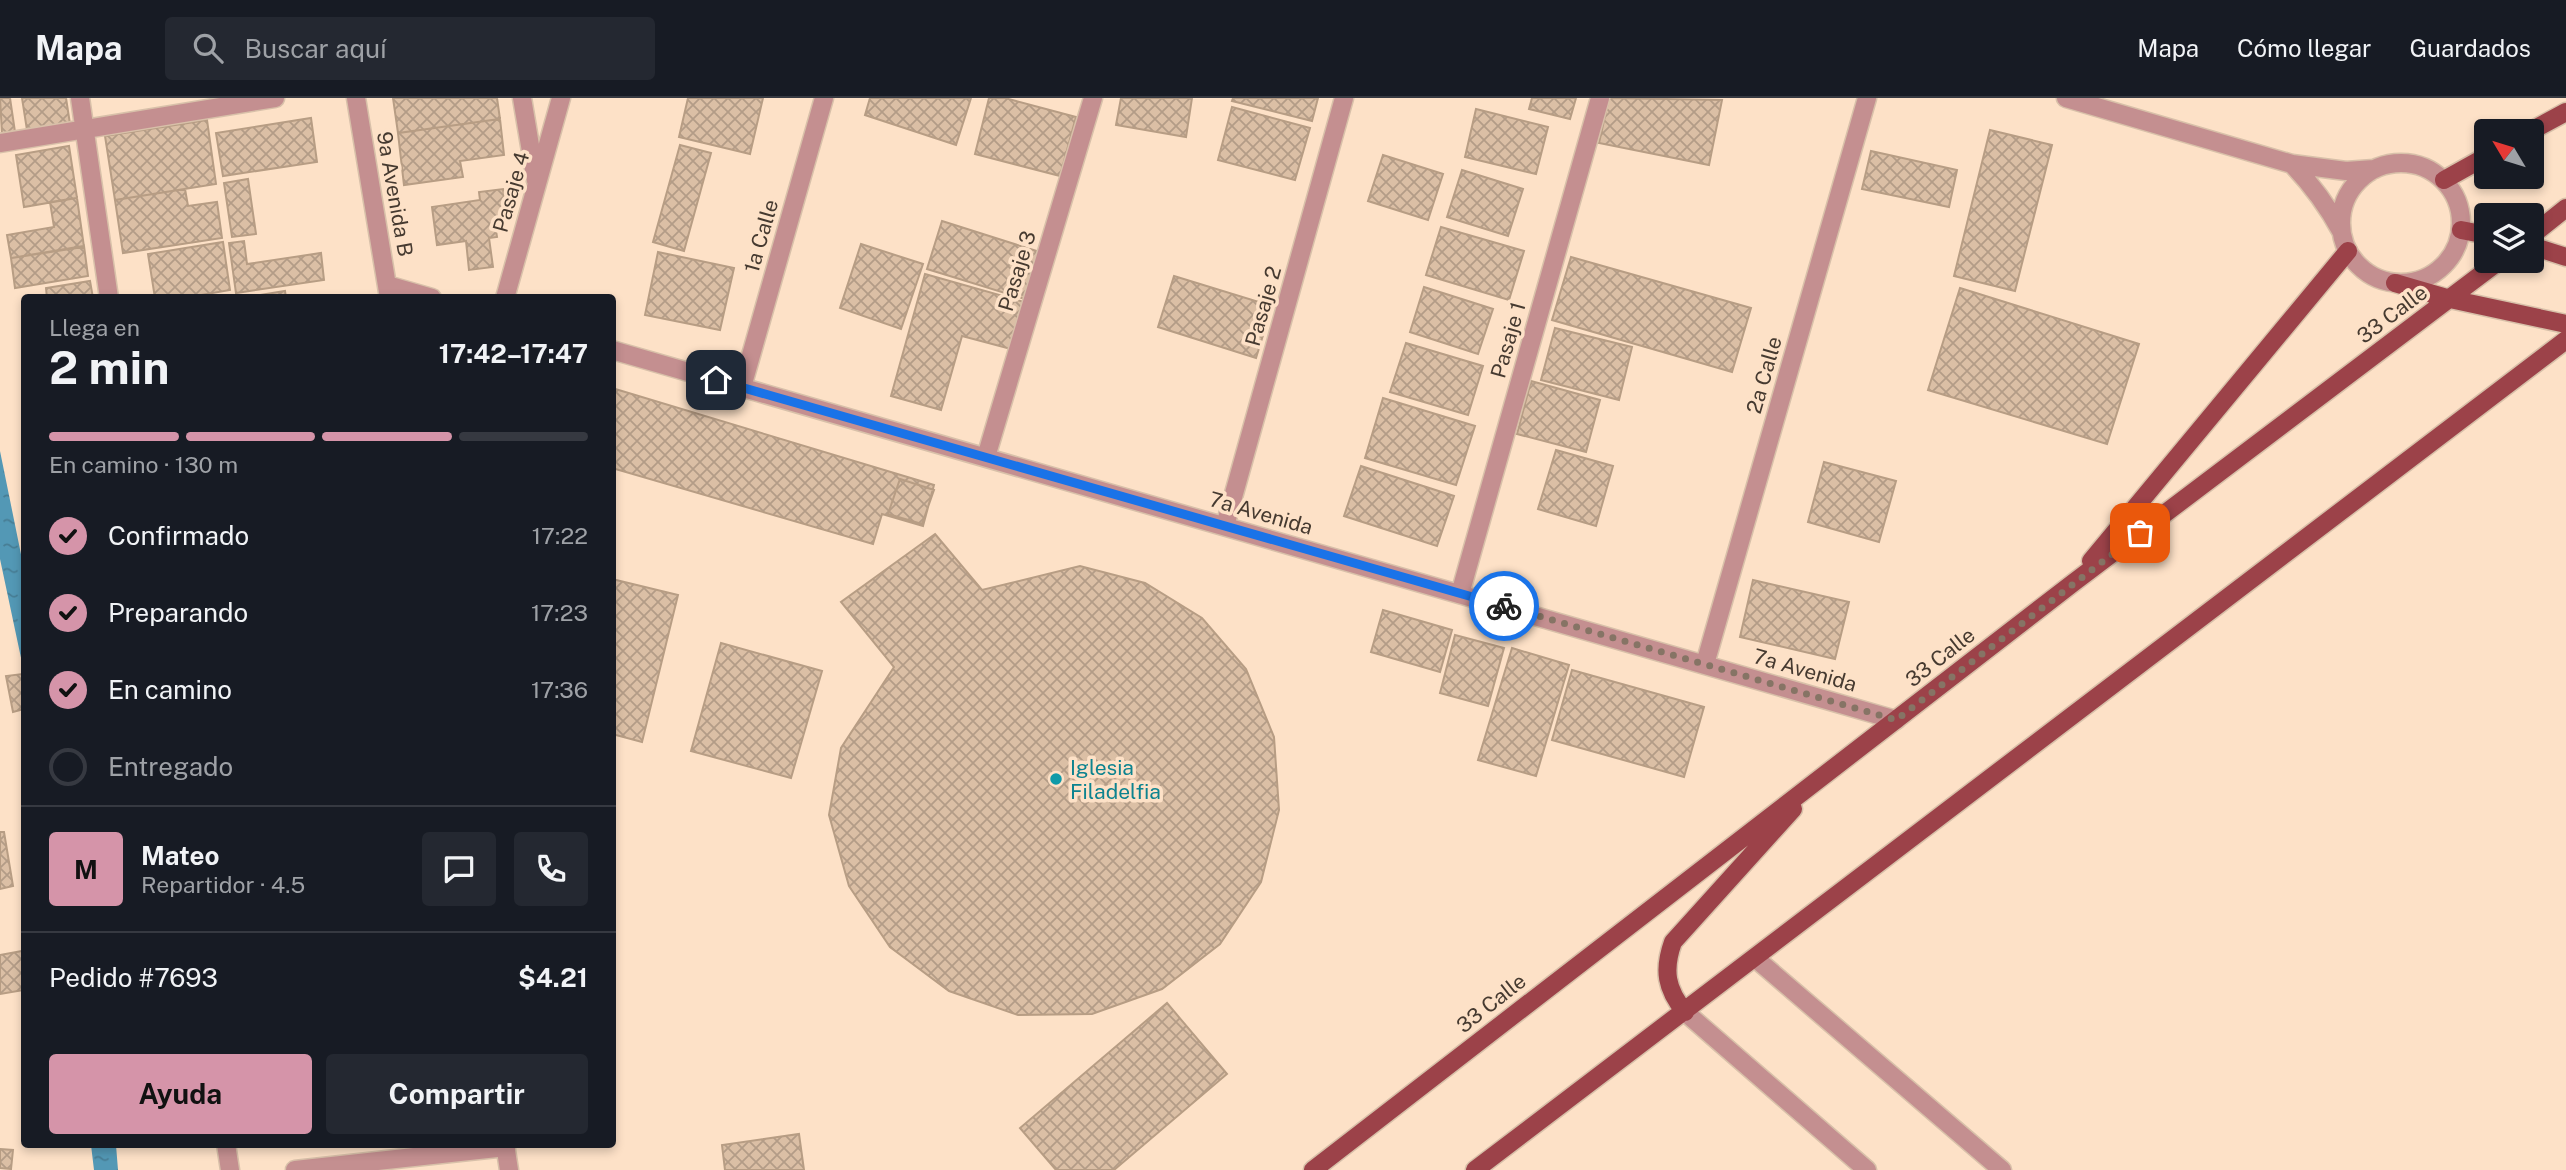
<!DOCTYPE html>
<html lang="es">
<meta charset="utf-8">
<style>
:root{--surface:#171b24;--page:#242831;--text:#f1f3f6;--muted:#9ea1a6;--line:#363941;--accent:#d594a9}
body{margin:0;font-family:"Public Sans",sans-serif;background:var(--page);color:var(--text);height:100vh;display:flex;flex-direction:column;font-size:26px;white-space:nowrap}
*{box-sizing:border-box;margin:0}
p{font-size:23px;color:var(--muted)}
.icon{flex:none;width:38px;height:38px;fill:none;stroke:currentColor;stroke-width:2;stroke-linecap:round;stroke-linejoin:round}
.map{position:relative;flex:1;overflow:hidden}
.sheet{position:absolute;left:21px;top:196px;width:595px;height:854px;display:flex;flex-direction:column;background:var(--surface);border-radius:7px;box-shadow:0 4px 10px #0003}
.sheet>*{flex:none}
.needle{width:46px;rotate:308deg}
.buttons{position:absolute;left:2474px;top:21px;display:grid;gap:14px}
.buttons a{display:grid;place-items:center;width:70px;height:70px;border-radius:7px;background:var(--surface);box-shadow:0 4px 10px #0003;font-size:35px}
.pin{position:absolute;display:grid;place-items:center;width:60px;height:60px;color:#fff;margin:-30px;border-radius:14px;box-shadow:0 4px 10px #0006}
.courier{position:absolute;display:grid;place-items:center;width:70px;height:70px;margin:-35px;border:5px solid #1a73e8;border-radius:50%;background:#fff;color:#222;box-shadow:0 2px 9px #0007}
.headline em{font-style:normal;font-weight:700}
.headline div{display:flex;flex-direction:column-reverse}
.headline{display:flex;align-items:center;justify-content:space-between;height:119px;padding:0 28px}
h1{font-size:46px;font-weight:700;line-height:52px}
.bar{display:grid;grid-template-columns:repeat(4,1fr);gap:10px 7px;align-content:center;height:84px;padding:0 28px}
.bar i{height:9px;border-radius:5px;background:var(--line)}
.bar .active{background:var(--accent)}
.bar p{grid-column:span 4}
.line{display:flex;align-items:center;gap:18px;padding:0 28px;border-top:2px solid var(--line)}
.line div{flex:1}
.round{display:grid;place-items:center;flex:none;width:74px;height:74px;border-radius:7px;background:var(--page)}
ol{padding:0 28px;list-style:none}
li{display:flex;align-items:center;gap:21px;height:77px}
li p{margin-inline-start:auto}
li .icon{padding:7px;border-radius:50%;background:var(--accent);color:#111;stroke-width:4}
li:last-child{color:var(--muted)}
li i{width:38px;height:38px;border:4px solid var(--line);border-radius:50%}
.action{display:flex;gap:14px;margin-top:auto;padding:14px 28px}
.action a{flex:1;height:80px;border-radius:7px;background:var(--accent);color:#111;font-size:28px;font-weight:700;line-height:80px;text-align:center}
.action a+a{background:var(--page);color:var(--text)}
header{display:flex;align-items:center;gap:42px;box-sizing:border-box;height:98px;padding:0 35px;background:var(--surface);border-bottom:2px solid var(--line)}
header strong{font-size:33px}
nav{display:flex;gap:38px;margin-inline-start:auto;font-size:24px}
.search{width:490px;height:63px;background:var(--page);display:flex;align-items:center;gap:18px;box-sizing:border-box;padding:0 24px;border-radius:7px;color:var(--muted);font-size:26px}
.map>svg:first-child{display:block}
</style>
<header>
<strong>Mapa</strong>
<div class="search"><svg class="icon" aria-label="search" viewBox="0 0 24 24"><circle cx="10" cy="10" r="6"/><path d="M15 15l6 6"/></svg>Buscar aquí</div>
<nav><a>Mapa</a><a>Cómo llegar</a><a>Guardados</a></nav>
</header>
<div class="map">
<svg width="2566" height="1072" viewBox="0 0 2566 1072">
<defs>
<pattern id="water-ripples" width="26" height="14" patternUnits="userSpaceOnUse" patternTransform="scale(1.75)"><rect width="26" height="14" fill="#5398b5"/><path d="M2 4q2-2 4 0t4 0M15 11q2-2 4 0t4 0" fill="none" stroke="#477d94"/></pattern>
<pattern id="building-cross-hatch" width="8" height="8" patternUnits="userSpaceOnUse" patternTransform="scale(1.75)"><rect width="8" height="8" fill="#dbbfa5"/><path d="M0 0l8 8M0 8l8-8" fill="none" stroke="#b39c87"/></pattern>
</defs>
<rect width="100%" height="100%" fill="#fde1c7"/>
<path fill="url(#water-ripples)" d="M0 353 24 471V574L0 461Z
M91 1047H116L118 1072H94Z"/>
<path fill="url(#building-cross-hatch)" stroke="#b79d84" stroke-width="2" d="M0 0H10L15 34 2 36Z
M22 0H66L70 26 27 32Z
M393 0H497L500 21 398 35Z
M688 0H763L750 56 679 39Z
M870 0H971L956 47 865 17Z
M989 0H1005L1076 19 1060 78 975 56Z
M1121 0H1192L1186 39 1116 27Z
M1233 0H1318L1312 23 1232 3Z
M1532 0H1576L1570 21 1529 11Z
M1609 0 1722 2 1709 67 1599 45Z
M1232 9 1310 30 1295 82 1218 62Z
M1476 11 1548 29 1536 76 1465 59Z
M311 20 317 64 223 78 216 35Z
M500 21 504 57 460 63 463 79 404 87 398 35Z
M207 22 216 86 115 102 105 38Z
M1990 32 2052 47 2015 193 1954 178Z
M680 47 711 55 684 153 653 144Z
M69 48 77 100 24 109 16 57Z
M1871 53 1957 72 1949 109 1862 91Z
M1383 57 1443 76 1428 122 1368 103Z
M1462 72 1523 91 1508 138 1447 119Z
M248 81 256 136 232 139 224 85Z
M185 91 188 108 217 104 222 140 123 155 115 102Z
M503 91 507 118 494 120 497 139 489 140 493 169 469 172 466 143 437 147 432 109 480 102 479 94Z
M77 100 84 149 11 160 7 137 54 129 50 104Z
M942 123 1043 155 1028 202 927 171Z
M1441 129 1524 153 1509 202 1426 177Z
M244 143 247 166 321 155 324 182 236 195 229 145Z
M223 144 230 192 184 200H155L148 156Z
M861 146 923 166 901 231 840 210Z
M84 148 88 178 15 190 11 160Z
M658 154 734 170 720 232 645 217Z
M1571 159 1751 210 1732 274 1552 222Z
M925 176 1024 204 1011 251 962 238 941 312 891 298Z
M1174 178 1272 208 1256 260 1158 229Z
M90 183 93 200H47L46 190Z
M1424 189 1493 211 1478 256 1410 234Z
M1960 190 2139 246 2107 346 1928 292Z
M285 193 286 200H241Z
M1555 230 1632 249 1619 302 1541 282Z
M1406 245 1483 268 1468 317 1390 294Z
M1531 283 1600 302 1586 354 1517 336Z
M612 290 934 387 923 428 882 416 873 446 612 370Z
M1383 300 1475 328 1456 387 1365 360Z
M1556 352 1613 368 1596 428 1538 411Z
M1824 364 1896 383 1879 444 1808 424Z
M1361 368 1454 398 1437 448 1344 418Z
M900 381 934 392 922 426 888 416Z
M935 436 982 492 1080 468 1145 485 1202 520 1246 571 1274 639 1279 712 1261 784 1220 846 1162 891 1092 916 1018 917 949 893 890 849 849 788 829 717 841 650 894 569 841 504Z
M612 481 678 497 642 644 612 636Z
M1753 482 1849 504 1835 561 1740 539Z
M1383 512 1452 532 1440 574 1371 554Z
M1455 537 1504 550 1488 608 1440 595Z
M721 545 822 573 791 680 691 653Z
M1512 550 1569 567 1536 678 1478 662Z
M1572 572 1704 609 1684 679 1552 642Z
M22 576 24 611 13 614 6 578Z
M0 734H4L13 788 0 791Z
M22 853 24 892 0 896V857Z
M1167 905 1227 976 1114 1072H1056L1020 1030Z
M799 1036 804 1072H725L722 1047Z
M0 1051 13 1052 11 1071 0 1070Z"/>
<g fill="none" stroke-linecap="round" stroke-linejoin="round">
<g stroke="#d8c0a9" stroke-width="21">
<path id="lane" d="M80 0 109 200
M522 0 536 83
M0 45 275 0
M505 200 561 0
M986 359 1093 0
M1225 428 1344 0
M1460 496 1600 0
M226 1046 230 1072
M295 1072 506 1049"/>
</g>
<g stroke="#d8c0a9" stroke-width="21">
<path id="street" d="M356 0 389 200
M2066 0 2292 66 2346 73 2374 71
M2341 125a60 60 0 1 1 120 0a60 60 0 1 1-120 0Z
M2292 66C2312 87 2327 107 2341 133
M387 187 432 200
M612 252 1896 622
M742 289 824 0
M1705 566 1867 0
M1755 860 2002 1072
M1685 914 1867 1072
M505 1046 509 1072"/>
</g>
<g stroke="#d8c0a9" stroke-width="21">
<path id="primary" d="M2531 33 2566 14
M2444 82 2487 58
M2461 132 2487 137
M2532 137 2566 110
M2532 148 2566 159
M2395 185 2450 201 2566 226
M2091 463 2348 153
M1685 914C1666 891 1663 872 1673 844L1793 711
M1313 1072 2073 485 2499 163
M1475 1072 2566 242"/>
</g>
<use href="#lane" stroke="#c48f90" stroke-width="18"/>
<use href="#street" stroke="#c48f90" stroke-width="18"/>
<use href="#primary" stroke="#9c4249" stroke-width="18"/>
</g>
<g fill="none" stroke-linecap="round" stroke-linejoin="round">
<path stroke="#867465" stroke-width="7" stroke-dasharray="0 12.6" d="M1504 508 1896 622 2140 435"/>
<path stroke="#1a73e8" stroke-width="9" d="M716 282 1504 508"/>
</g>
<circle fill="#0f9aa8" stroke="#fde1c7" stroke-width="2.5" cx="1056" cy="681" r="7"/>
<g text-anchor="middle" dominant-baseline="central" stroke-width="7" stroke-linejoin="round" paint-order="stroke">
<g font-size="21" fill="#463a30" stroke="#fde1c7">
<text transform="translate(511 94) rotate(-74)">Pasaje 4</text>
<text transform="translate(395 96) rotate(80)">9a Avenida B</text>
<text transform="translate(761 138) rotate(-74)">1a Calle</text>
<text transform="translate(1017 173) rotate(-73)">Pasaje 3</text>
<text transform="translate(1263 208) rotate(-74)">Pasaje 2</text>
<text transform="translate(2392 216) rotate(-37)">33 Calle</text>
<text transform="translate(1508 242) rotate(-74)">Pasaje 1</text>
<text transform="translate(1764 277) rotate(-74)">2a Calle</text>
<text transform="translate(1261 415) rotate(16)">7a Avenida</text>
<text transform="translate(1940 559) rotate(-38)">33 Calle</text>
<text transform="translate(1805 572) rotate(16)">7a Avenida</text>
<text transform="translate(1491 905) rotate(-38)">33 Calle</text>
</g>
<g font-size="21" fill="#0d838f" stroke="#fde1c7" text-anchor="start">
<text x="1070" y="669">Iglesia<tspan x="1070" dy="24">Filadelfia</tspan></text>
</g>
</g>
</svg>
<div class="buttons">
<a><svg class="needle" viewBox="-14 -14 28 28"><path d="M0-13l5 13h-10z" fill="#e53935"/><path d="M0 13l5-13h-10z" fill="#9ea1a6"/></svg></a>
<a><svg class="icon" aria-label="layers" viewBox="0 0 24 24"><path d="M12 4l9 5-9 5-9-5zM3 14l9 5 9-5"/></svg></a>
</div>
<div class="pin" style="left:2140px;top:435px;background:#ea580c"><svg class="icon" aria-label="bag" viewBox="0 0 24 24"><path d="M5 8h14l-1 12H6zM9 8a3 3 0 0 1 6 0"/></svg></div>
<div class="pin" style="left:716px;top:282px;background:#1f2937"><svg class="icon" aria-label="home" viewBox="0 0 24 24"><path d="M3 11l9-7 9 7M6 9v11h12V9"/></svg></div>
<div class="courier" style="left:1504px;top:508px"><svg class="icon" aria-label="bike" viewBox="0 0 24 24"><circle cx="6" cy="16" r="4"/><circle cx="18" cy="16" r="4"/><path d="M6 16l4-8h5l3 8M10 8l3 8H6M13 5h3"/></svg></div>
<section class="sheet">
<div class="headline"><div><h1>2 min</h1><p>Llega en</p></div><em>17:42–17:47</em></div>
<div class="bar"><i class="active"></i><i class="active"></i><i class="active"></i><i></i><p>En camino · 130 m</p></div>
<ol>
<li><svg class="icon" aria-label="check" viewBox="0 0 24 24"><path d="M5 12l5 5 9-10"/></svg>Confirmado<p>17:22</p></li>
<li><svg class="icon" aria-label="check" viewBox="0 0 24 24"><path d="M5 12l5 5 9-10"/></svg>Preparando<p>17:23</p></li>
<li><svg class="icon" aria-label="check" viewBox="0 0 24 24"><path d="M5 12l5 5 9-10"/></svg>En camino<p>17:36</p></li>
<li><i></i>Entregado</li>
</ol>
<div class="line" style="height:126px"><b class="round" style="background:var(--accent);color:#111">M</b><div><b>Mateo</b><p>Repartidor · 4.5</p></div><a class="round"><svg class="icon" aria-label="chat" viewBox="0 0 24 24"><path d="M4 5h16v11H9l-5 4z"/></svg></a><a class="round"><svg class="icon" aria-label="phone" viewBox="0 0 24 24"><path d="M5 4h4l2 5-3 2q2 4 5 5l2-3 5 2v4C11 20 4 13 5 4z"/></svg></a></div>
<div class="line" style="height:91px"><div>Pedido #7693</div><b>$4.21</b></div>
<div class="action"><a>Ayuda</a><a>Compartir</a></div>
</section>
</div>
